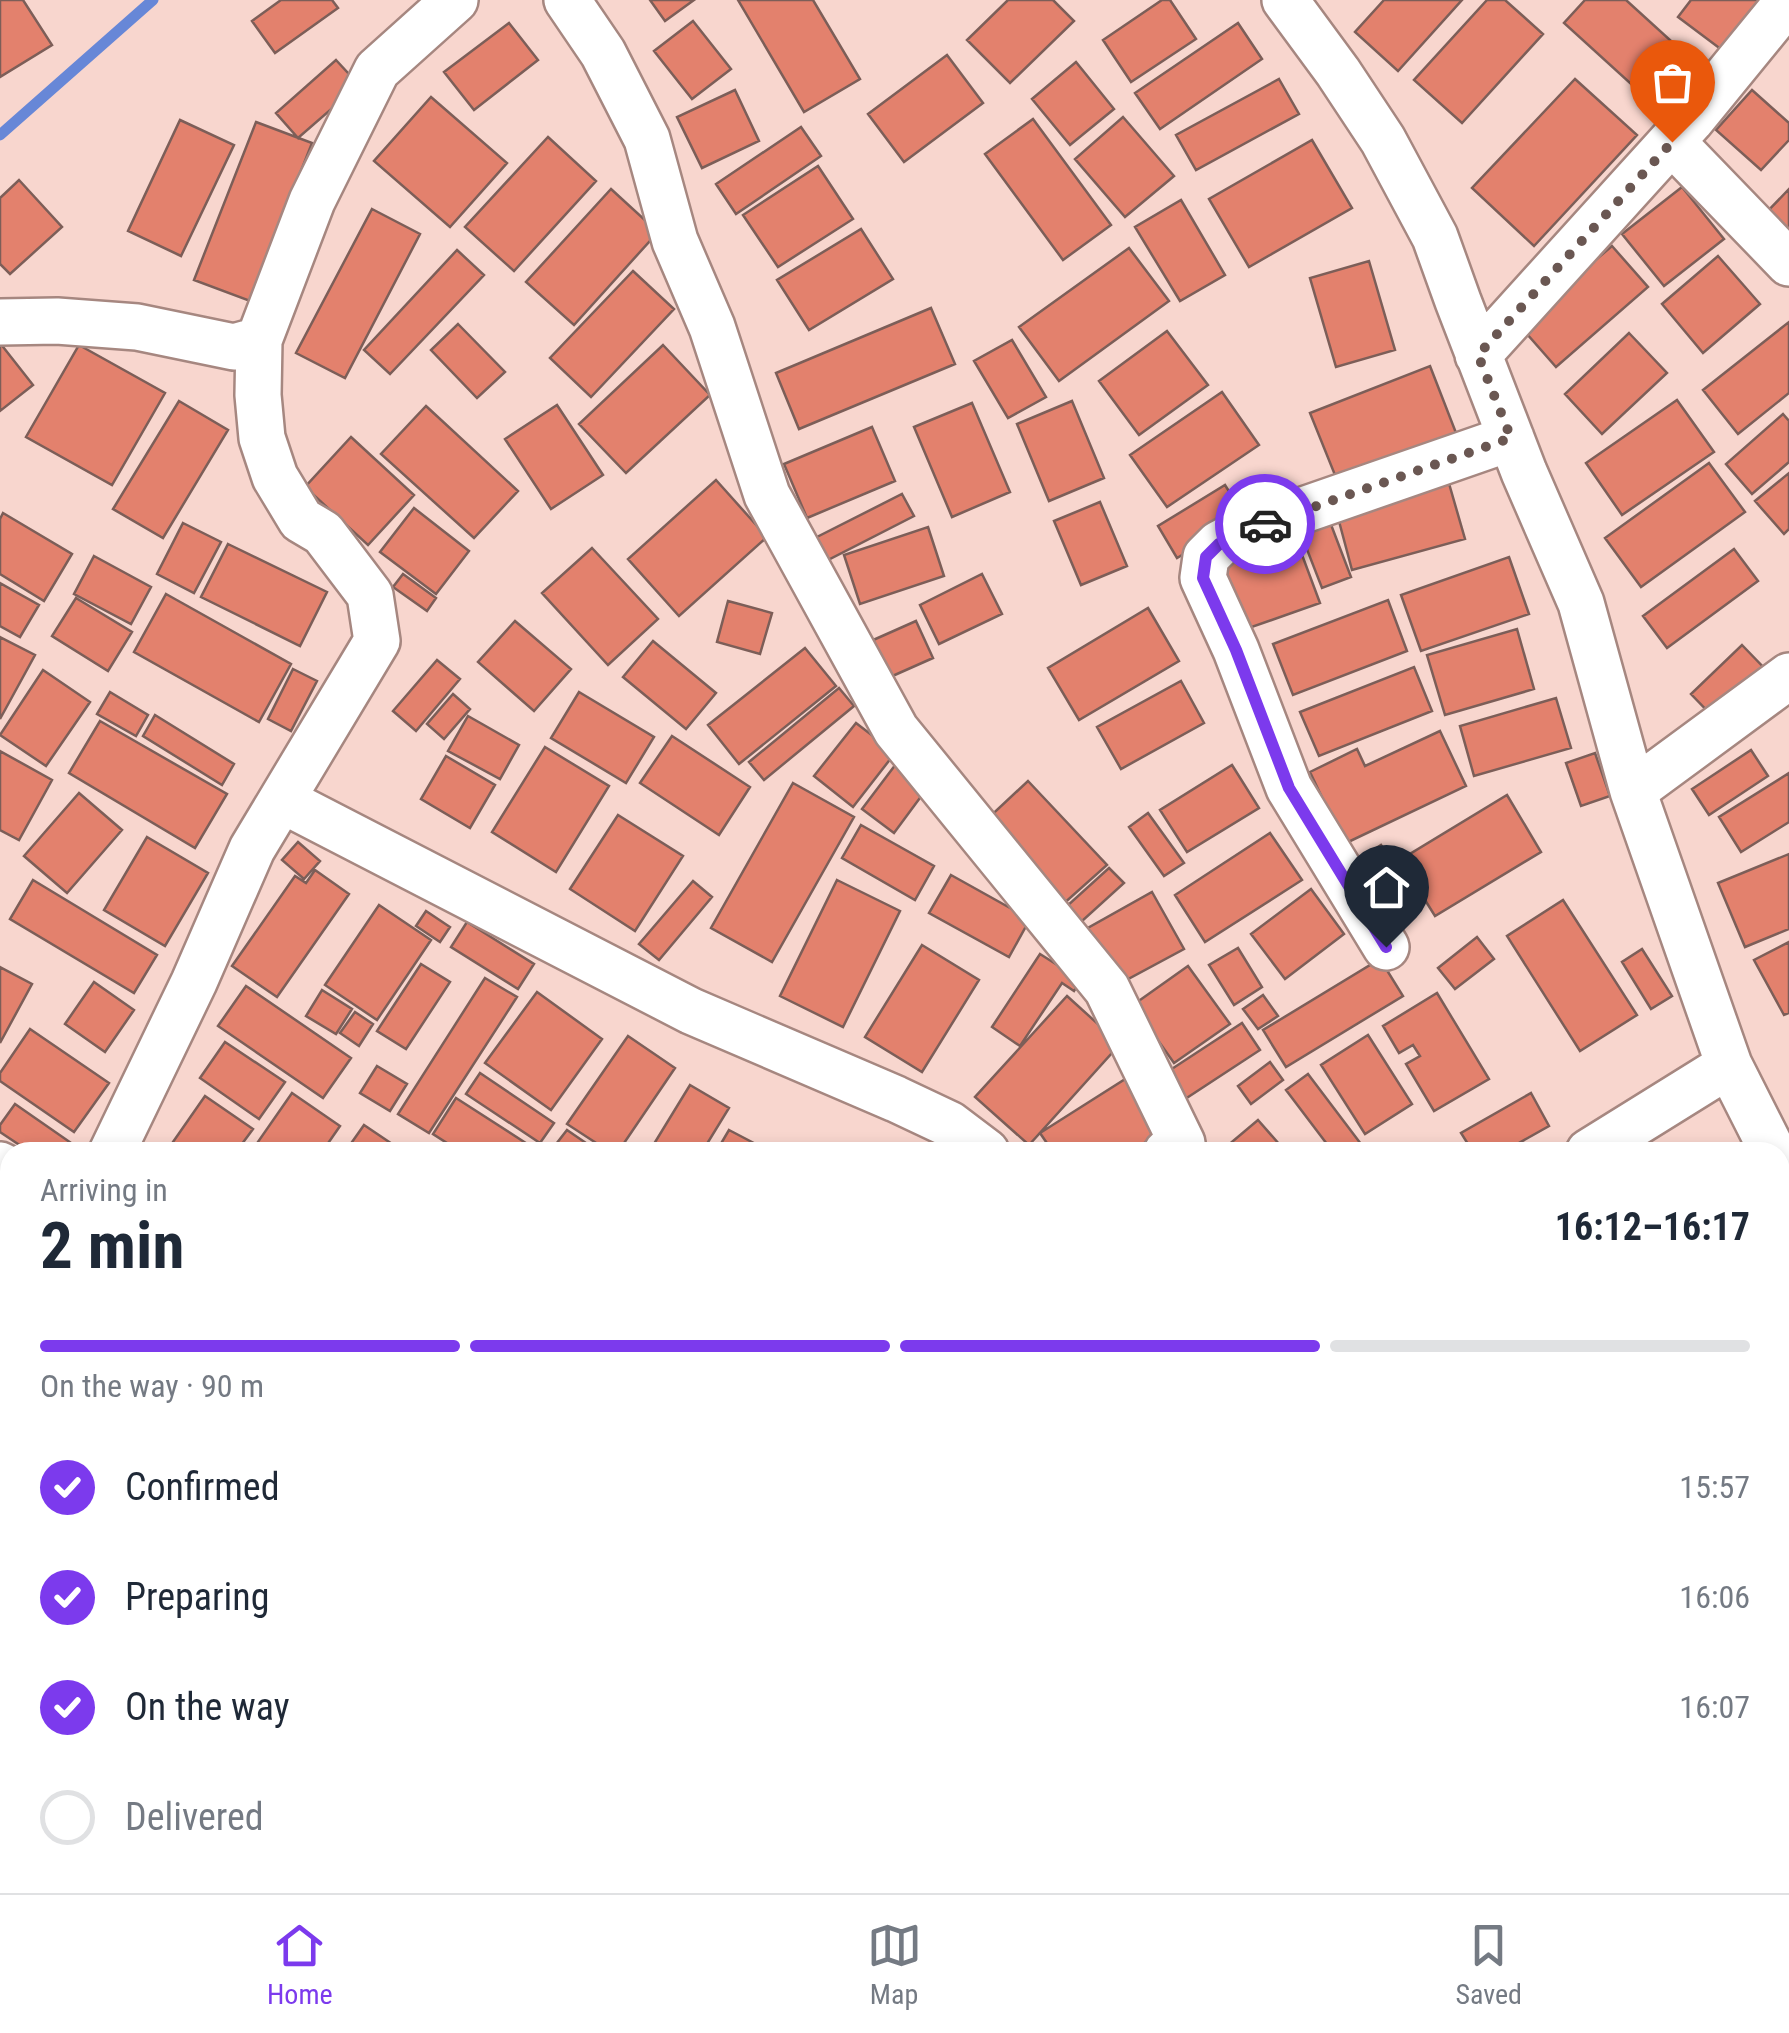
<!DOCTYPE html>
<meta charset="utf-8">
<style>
:root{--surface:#fff;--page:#f2f2f3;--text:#1f2937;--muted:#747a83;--line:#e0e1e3;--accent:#7c3aed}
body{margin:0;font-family:"Roboto Condensed",sans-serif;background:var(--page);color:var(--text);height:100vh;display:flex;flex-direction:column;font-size:38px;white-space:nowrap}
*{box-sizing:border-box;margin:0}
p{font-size:32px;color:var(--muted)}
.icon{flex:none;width:55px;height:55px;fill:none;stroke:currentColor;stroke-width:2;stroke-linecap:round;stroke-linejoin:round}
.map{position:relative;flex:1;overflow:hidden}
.sheet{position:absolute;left:0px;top:1142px;width:1790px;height:752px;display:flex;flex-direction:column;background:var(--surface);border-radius:30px 30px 0 0;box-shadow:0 5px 15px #0003}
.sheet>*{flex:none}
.pin{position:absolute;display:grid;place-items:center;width:85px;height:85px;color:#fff;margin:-102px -42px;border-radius:50% 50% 50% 0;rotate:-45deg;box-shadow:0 0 10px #0007}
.pin .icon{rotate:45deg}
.courier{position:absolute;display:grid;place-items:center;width:100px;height:100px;margin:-50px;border:8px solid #7c3aed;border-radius:50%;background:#fff;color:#222;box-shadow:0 2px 12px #0007}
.overview em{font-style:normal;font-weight:700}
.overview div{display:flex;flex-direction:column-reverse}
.overview{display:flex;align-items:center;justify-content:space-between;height:170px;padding:0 40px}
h1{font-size:65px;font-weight:700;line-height:75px}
.bar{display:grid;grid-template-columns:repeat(4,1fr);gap:15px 10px;align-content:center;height:120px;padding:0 40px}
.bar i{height:12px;border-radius:8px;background:var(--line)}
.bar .active{background:var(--accent)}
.bar p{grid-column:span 4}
ol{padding:0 40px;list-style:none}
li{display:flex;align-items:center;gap:30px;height:110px}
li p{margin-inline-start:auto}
li .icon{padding:10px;border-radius:50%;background:var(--accent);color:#fff;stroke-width:4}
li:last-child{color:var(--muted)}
li i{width:55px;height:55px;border:5px solid var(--line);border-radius:50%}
.menu{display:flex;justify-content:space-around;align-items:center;height:140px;border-top:2px solid var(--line);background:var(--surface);font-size:28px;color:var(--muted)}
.menu a{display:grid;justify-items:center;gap:5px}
.menu .active{color:var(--accent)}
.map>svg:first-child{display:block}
</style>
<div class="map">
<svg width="1789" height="1893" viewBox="0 0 1789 1893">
<rect width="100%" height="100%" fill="#f8d6ce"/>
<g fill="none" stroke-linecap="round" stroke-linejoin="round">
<path stroke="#6787d7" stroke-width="11" d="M0 135 153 0"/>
</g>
<path fill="#e3816d" stroke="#7c5e58" stroke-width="2.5" d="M0 0H23L52 45 0 77Z
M281 0H332L338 8 275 53 252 21Z
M650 0H694L665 21Z
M738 0H813L860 79 804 112Z
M1008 0H1053L1074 21 1010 83 967 40Z
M1162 0H1170L1196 39 1131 82 1103 40Z
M1384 0H1462L1398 71 1355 32Z
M1487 0H1505L1543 34 1462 123 1414 80Z
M1585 0H1626L1703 70 1663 113 1564 23Z
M1691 0H1765L1726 53 1678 17Z
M693 21 731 69 692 99 654 51Z
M509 23 538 60 474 110 444 72Z
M1238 23 1262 59 1160 129 1135 93Z
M947 55 983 103 904 162 868 114Z
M336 60 359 85 298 138 276 113Z
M1076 62 1114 109 1070 145 1032 99Z
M1279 79 1299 114 1196 170 1176 135Z
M1575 79 1637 135 1534 246 1472 188Z
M735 90 759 141 702 168 677 117Z
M1752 90 1789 123V140L1761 170 1716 130Z
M431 97 507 163 450 227 374 161Z
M1123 117 1174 176 1125 217 1075 159Z
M1033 119 1111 225 1063 260 985 154Z
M180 120 234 145 181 256 128 231Z
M256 122 312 143 250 301 194 280Z
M801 127 821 156 736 214 716 184Z
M548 137 596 181 514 271 465 227Z
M1312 140 1352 208 1249 267 1209 199Z
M818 166 853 219 778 267 743 215Z
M19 180 62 227 10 274 0 264V198Z
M1682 187 1724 239 1664 286 1622 234Z
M611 189 658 232 574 325 526 282Z
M1789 189V236L1765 214Z
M1181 200 1225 275 1180 301 1135 227Z
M372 209 420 234 345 378 296 353Z
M861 229 893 279 809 330 777 280Z
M1612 246 1648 287 1556 367 1519 325Z
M1129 248 1169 301 1059 381 1019 327Z
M457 250 484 275 390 374 364 350Z
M1718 256 1760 304 1703 353 1662 304Z
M1369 261 1395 350 1336 367 1310 278Z
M633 271 674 309 591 397 550 358Z
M931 308 955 364 799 429 776 373Z
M1789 322V393L1738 434 1703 390Z
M458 324 505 372 477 398 431 350Z
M1167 331 1208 385 1139 435 1099 381Z
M1629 333 1667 373 1602 434 1565 394Z
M1012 340 1046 397 1008 418 974 361Z
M0 343 33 385 0 411Z
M79 345 165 393 112 485 26 437Z
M663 345 710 395 626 473 579 424Z
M1430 366 1458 438 1339 485 1310 413Z
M1222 392 1259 445 1167 507 1130 455Z
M1677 400 1714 452 1622 515 1586 463Z
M179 401 228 430 163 538 113 509Z
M1072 401 1104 478 1049 501 1017 424Z
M972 403 1010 492 952 517 914 427Z
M557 405 603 475 551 509 505 439Z
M426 406 518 491 474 538 381 454Z
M1783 414 1789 421V462L1752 494 1726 464Z
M872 427 895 481 807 518 784 464Z
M351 437 414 495 368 545 305 487Z
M1709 463 1745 512 1641 587 1605 538Z
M1789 473V529L1784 534 1755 501Z
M716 480 767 537 679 616 628 559Z
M1448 480 1465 539 1352 570 1336 510Z
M1225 485 1245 517 1177 558 1158 526Z
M902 494 914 516 824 562 813 539Z
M1100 502 1127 566 1081 585 1054 521Z
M414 508 469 551 436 594 380 552Z
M3 513 72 554 44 601 0 574V519Z
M1330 522 1351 577 1322 588 1301 534Z
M183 523 221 542 194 593 157 574Z
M928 527 944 576 860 604 844 555Z
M1292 528 1320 603 1246 629 1219 554Z
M228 544 327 592 300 646 201 597Z
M592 548 658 619 608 665 542 593Z
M1734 549 1758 581 1667 648 1643 616Z
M94 556 151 587 131 624 74 594Z
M1509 557 1529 614 1421 651 1401 595Z
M403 574 436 598 427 611 393 587Z
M982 574 1002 614 939 644 920 605Z
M0 583 39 605 20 637 0 626Z
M166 594 291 664 259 722 134 652Z
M76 598 132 632 108 671 52 636Z
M1388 600 1407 651 1293 695 1273 644Z
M728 601 772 613 760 654 717 642Z
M1148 608 1179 661 1079 720 1048 668Z
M515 621 571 669 534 711 478 662Z
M916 621 933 658 879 682 862 645Z
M1517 629 1534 689 1445 715 1427 655Z
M0 637 35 655 0 719Z
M653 641 716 693 686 729 623 677Z
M1742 645 1768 672 1717 721 1691 694Z
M805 648 836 686 739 764 708 725Z
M437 660 460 679 416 731 393 711Z
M1414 667 1432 711 1319 756 1300 712Z
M293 669 317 681 291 731 268 719Z
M43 670 90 702 46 766 0 735Z
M1181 681 1204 723 1121 769 1097 727Z
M839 688 854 706 764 780 749 762Z
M110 692 148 715 136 736 97 714Z
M579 692 654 737 626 783 551 738Z
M453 694 470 709 444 739 427 724Z
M1556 698 1571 748 1474 776 1460 726Z
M155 715 234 764 222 785 143 736Z
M468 716 519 745 500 779 448 751Z
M100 721 227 794 195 848 69 773Z
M856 723 895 753 853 807 814 776Z
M1440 731 1466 786 1344 844 1310 772 1357 749 1365 766Z
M672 736 750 787 719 835 640 783Z
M545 747 609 786 556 872 492 832Z
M1751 750 1768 776 1709 815 1692 789Z
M0 751 52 780 19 840 0 830Z
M1595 753 1610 796 1581 806 1566 763Z
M446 756 495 785 470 828 421 799Z
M896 764 928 787 894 833 862 809Z
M1232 765 1259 808 1187 852 1160 810Z
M1789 773V822L1741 852 1719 817Z
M1028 781 1107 865 1061 906 983 823Z
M793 783 854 817 772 962 711 928Z
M79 793 122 830 67 893 24 856Z
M1507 795 1541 852 1435 916 1400 860Z
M1148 813 1184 863 1164 876 1129 827Z
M618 815 683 856 635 931 570 889Z
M861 825 934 866 915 900 842 858Z
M1270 833 1302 880 1205 942 1175 895Z
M147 837 208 873 165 946 104 910Z
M298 842 320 861 304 879 282 860Z
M1381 845 1421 905 1391 924 1352 864Z
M1789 854V929L1745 947 1718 883Z
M1109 868 1124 883 1081 922 1067 906Z
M315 870 349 894 277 997 232 966 295 876 306 883Z
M951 875 1030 919 1009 957 929 913Z
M33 880 157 955 134 993 10 919Z
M837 880 900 911 843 1027 780 996Z
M693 881 712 897 659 960 639 944Z
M1311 889 1344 934 1285 979 1251 934Z
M1152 892 1184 949 1117 985 1086 929Z
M1563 900 1637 1015 1580 1051 1507 936Z
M379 905 431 940 377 1020 325 985Z
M426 911 450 927 440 942 416 926Z
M467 922 534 964 518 989 451 947Z
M1477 937 1494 959 1455 989 1438 968Z
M1789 942V1013L1784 1015 1754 960Z
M922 945 979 980 922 1072 865 1037Z
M1238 948 1262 987 1234 1005 1209 965Z
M1642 949 1672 996 1651 1009 1622 962Z
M1040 954 1081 980 1074 991 1062 983 1020 1046 992 1027Z
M1380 959 1403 996 1286 1067 1263 1030Z
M421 964 450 982 406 1049 377 1031Z
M1188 966 1230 1024 1174 1063 1133 1005Z
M0 967 32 984 0 1043Z
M485 978 517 997 429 1133 398 1114Z
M94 982 134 1010 105 1052 65 1024Z
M246 986 351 1058 323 1098 218 1026Z
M322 990 352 1009 336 1034 306 1016Z
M537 992 602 1039 551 1110 485 1063Z
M1437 993 1489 1079 1434 1111 1406 1064 1420 1056 1413 1045 1399 1053 1383 1026Z
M1263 995 1278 1016 1258 1029 1243 1009Z
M1067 996 1120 1044 1029 1145 975 1097Z
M355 1012 373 1024 359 1046 340 1033Z
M1242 1023 1260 1050 1179 1103 1161 1076Z
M30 1029 109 1083 74 1132 0 1081V1073Z
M1368 1035 1412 1104 1365 1134 1321 1065Z
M628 1036 675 1068 618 1152H610L567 1124Z
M225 1042 285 1082 259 1119 200 1078Z
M1270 1062 1283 1080 1251 1104 1238 1086Z
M377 1066 407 1084 390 1111 360 1093Z
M480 1073 554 1123 540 1143 466 1094Z
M1308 1074 1367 1152H1333L1286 1090Z
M1130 1076 1165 1130 1130 1152H1053L1040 1133Z
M690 1085 729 1108 702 1152H649Z
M292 1093 340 1126 322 1152H251Z
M1531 1093 1549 1126 1503 1152H1473L1461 1133Z
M205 1096 253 1129 236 1152H166Z
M456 1098 532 1147 528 1152H461L433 1134Z
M15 1104 74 1145 69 1152H30L0 1132V1125Z
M1258 1120 1286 1152H1220Z
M364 1125 404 1152H345Z
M567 1130 599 1152H559L553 1148Z
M729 1130 767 1150 766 1152H716Z
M7 1200 10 1203V1272L0 1281V1206Z
M0 1319 10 1332V1466L0 1453Z
M1780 1377 1789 1392V1441L1780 1446Z
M1789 1475V1594L1780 1600V1481Z
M10 1565V1637L0 1623V1572Z
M10 1695V1730L0 1738V1703Z
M0 1792 10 1804V1866L0 1874Z
M10 1880V1885H67L73 1893H7L2 1886Z
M653 1885H726L732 1893H659Z
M749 1885H790L781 1893H756Z
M809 1885H851L857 1893H798Z
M942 1885H1016L1007 1893H934Z
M1054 1885H1124L1125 1886 1119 1893H1045Z
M1149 1885H1202L1188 1893H1153Z
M1208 1885H1233L1238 1893H1194Z
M1243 1885H1331L1332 1887 1318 1893H1246Z
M1409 1885H1485L1491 1893H1415Z
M1493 1885H1573L1563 1893H1500Z"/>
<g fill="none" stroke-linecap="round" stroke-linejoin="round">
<g stroke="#a68780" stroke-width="50">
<path id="minor" d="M567 0 603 53 647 139 675 241 712 327 767 495 896 730 1107 989 1182 1143 1167 1152
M1285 0 1338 72 1383 140 1435 237 1458 301 1524 472 1581 603 1633 791 1729 1065 1773 1152
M1672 142 1789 263
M0 322 57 321 137 327 234 347 259 340
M1478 355 1691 120 1789 0
M1633 791 1789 676
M282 800 691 1011 896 1099 949 1124 986 1152
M1386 947 1289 788 1236 650 1203 578 1206 557 1219 544 1243 531 1511 438
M112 1152 194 982 252 849 377 641 370 595 323 533 301 520 275 477 262 438 258 395 259 340 312 201 377 70 455 0
M1589 1152 1729 1065
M0 1165 10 1170
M0 1536 10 1529
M1672 1885 1678 1893
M179 1893 189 1885
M532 1893 542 1885"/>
</g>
<use href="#minor" stroke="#fff" stroke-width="45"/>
</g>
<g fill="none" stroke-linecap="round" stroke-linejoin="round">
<path stroke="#6a5752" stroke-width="10" stroke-dasharray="0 18" d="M1265 524 1511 438 1478 355 1672 142"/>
<path stroke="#7c3aed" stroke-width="12" d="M1265 524 1219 544 1206 557 1203 578 1236 650 1289 788 1386 947"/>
</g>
</svg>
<div class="pin" style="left:1672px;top:142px;background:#ea580c"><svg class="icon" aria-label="bag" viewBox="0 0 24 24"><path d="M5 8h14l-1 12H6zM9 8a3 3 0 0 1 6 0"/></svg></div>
<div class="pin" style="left:1386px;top:947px;background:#1f2937"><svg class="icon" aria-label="home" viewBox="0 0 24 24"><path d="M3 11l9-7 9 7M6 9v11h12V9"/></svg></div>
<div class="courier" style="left:1265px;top:524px"><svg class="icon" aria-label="car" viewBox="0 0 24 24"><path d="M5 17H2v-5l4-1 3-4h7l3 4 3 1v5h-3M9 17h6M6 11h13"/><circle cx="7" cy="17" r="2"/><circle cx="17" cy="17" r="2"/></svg></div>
<section class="sheet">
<div class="overview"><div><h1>2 min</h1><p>Arriving in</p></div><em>16:12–16:17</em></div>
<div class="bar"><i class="active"></i><i class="active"></i><i class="active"></i><i></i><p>On the way · 90 m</p></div>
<ol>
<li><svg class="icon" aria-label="check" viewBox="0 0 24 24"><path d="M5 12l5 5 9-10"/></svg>Confirmed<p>15:57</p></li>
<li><svg class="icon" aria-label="check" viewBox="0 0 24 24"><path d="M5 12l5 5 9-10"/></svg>Preparing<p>16:06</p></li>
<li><svg class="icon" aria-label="check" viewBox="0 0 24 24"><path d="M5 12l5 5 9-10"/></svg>On the way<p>16:07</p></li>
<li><i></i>Delivered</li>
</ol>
</section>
</div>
<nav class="menu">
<a class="active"><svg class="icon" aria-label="home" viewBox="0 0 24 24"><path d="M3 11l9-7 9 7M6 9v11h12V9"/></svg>Home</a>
<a><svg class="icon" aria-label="map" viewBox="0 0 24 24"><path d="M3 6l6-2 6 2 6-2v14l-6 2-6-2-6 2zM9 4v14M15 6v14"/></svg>Map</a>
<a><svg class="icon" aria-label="saved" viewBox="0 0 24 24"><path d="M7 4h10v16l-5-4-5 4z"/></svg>Saved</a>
</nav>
